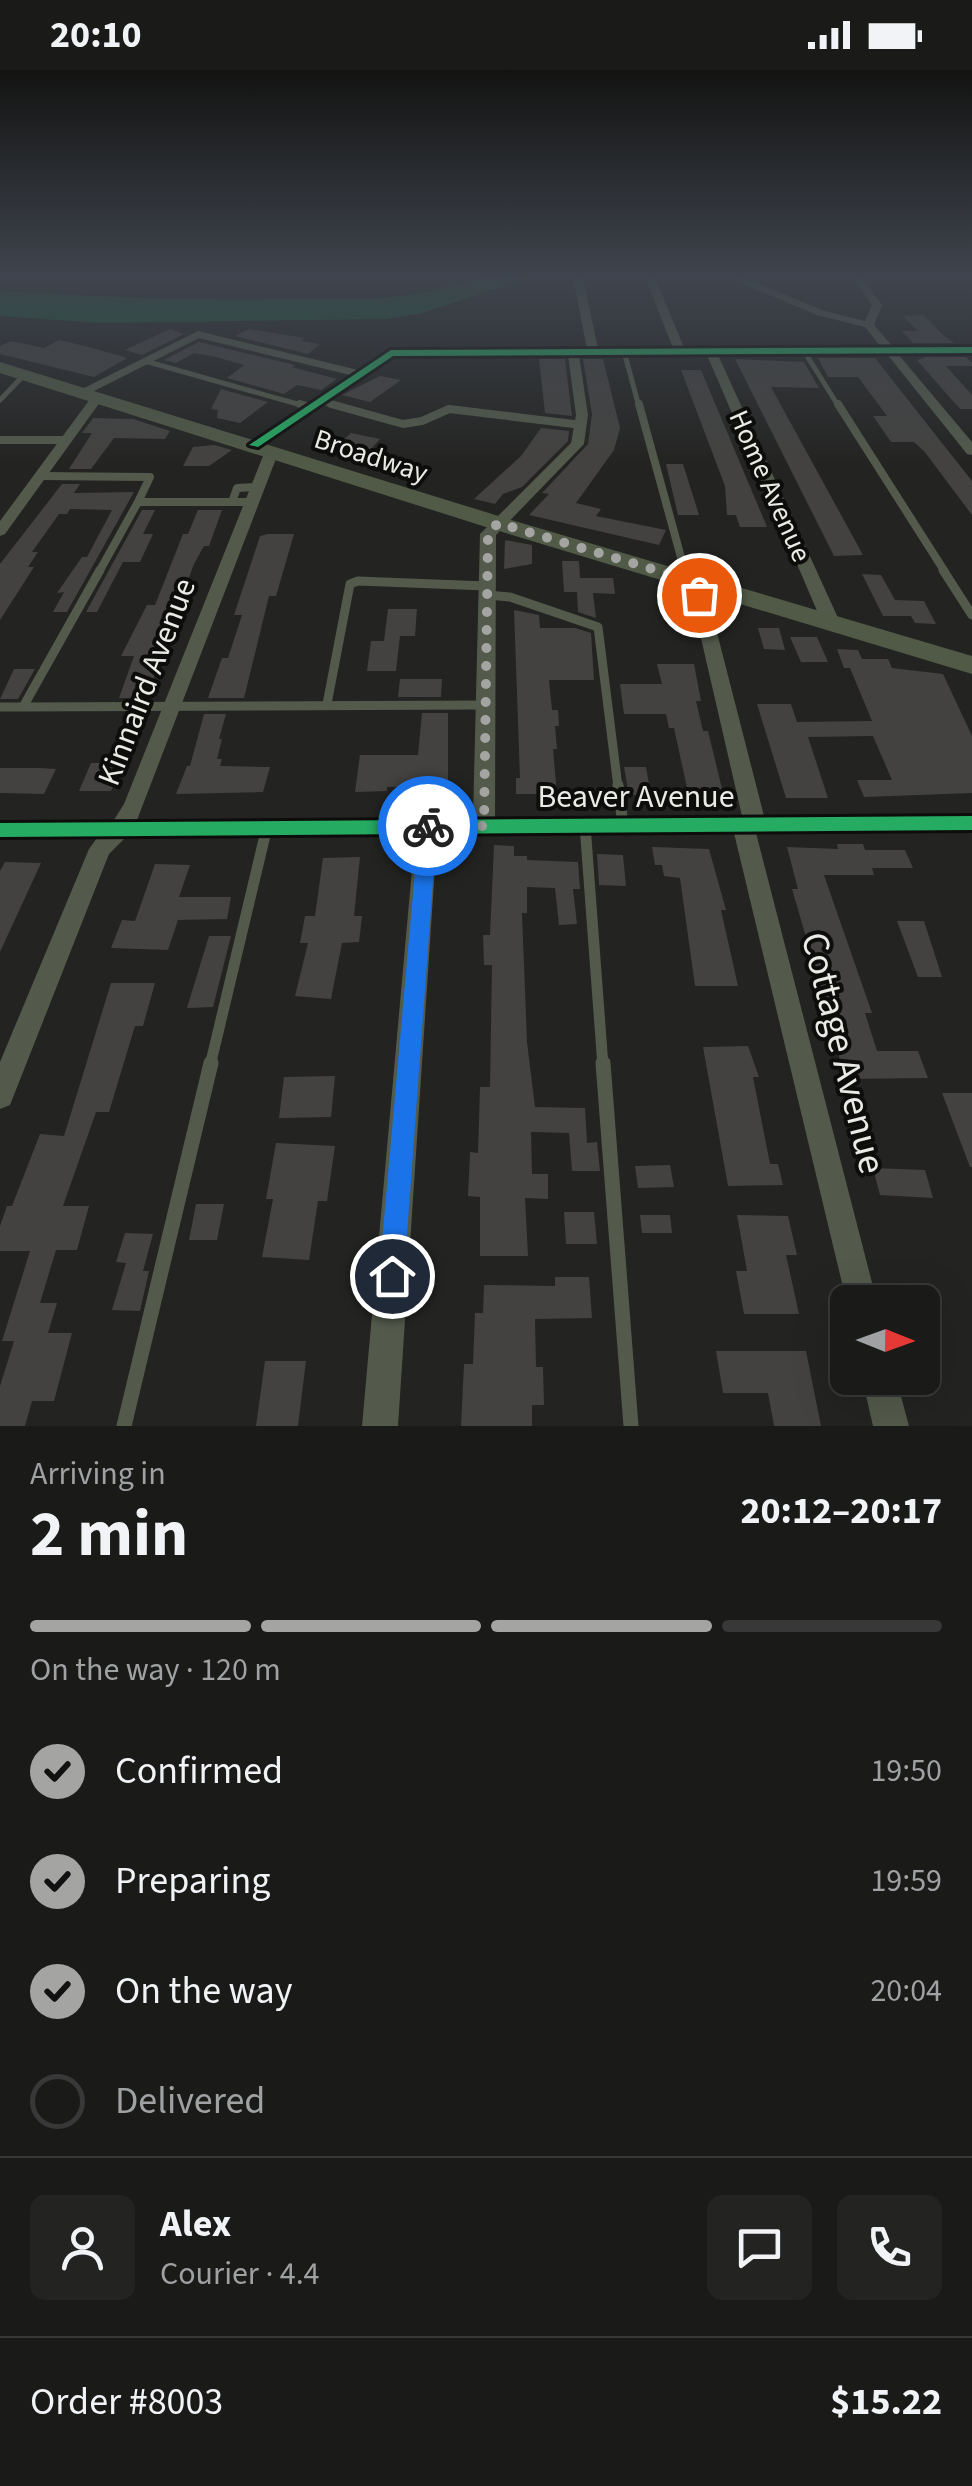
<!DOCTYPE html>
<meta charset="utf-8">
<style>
:root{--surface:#1a1a19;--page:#232322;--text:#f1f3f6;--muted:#9fa1a2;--line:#383838;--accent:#a4a4a2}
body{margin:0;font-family:"Source Sans 3",sans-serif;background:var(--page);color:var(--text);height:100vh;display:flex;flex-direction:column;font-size:38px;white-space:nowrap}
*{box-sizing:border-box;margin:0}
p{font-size:32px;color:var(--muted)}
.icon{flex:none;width:55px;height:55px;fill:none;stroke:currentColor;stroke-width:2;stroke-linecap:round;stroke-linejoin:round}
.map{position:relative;height:1356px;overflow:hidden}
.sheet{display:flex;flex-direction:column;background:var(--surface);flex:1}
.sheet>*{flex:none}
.needle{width:65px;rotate:91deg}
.controls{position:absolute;left:830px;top:1215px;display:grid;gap:20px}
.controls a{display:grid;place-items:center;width:110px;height:110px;border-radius:15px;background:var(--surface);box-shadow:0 10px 40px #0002,0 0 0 2px var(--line);font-size:50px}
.pin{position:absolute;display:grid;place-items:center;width:85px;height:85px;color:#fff;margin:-42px;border:5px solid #fff;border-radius:50%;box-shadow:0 2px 10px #0007}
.courier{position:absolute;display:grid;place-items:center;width:100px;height:100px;margin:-50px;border:8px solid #1a73e8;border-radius:50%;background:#fff;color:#222;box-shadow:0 2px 12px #0007}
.headline em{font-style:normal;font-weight:700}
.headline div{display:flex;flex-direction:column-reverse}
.headline{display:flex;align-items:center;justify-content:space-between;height:170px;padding:0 30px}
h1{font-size:65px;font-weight:700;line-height:75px}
.bar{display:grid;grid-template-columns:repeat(4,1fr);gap:15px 10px;align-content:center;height:120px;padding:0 30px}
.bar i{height:12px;border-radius:8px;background:var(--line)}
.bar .active{background:var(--accent)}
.bar p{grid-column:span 4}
.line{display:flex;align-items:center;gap:25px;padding:0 30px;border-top:2px solid var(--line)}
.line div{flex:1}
.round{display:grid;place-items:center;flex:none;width:105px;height:105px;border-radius:15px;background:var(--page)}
ol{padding:0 30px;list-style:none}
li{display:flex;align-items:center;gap:30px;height:110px}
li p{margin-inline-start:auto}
li .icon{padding:10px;border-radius:50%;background:var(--accent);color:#111;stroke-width:4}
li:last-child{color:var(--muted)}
li i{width:55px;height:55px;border:5px solid var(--line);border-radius:50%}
.status{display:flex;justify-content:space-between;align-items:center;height:70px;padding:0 50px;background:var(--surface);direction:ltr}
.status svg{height:28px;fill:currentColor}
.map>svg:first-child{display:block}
</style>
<div class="status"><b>20:10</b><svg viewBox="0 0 49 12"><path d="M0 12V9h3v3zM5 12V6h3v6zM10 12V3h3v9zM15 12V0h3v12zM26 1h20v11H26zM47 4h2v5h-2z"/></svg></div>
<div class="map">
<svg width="972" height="1356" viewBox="0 0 972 1356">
<rect width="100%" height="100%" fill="#232321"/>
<path fill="#155930" d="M479 207H533L419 244 386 249 99 253 0 246V221C92 227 184 230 276 229 355 227 401 236 479 207Z"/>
<path fill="#434240" d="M924 245 942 264 954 273H913L902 261H918L903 246Z
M170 259 184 264 142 285 125 280Z
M249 259 305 268 301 271 320 274 308 284 235 266Z
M59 270 85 276 127 288 94 307 0 284V276L11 271 44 278Z
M199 272 295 295 292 297 337 309 321 320 297 315 284 324 227 308 244 295 216 287 194 283 176 293 164 290Z
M926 287H966L972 293V296H946L972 325V339H960L917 290Z
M818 288H875L972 411V445L924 381 914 372H891L873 346H887L858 307H828Z
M539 289H565L572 346 545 343Z
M583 289H603L620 358 614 380 576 433 601 439 596 446 666 460 659 475 529 445 549 424 542 423 588 374 592 344Z
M735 289 804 292 819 318 771 317 863 485 834 486Z
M681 300H701L767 457H740L736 445H727L725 416Z
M380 306 401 310 370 332 342 325Z
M221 319 268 332 240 353 217 348 218 340 211 339Z
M93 348 133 349 170 361 165 369 114 368 91 399H69L92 363H82Z
M541 358 569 361 568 371 522 417 503 424 495 434 474 429 521 386Z
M351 363 380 369 363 388 332 380Z
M214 375 232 380 209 396H183L193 377Z
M666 394H683L699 445H678Z
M62 414H80L74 423 134 422 67 542H53L64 522 57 523 82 487H87L112 440 70 439 67 444H59L32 482H38L28 497H34L0 550V494Z
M142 440H155L143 464H153L140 492H123L97 542H86Z
M198 440H222L209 476H204L194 494 172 553 178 554 151 614H154L148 628H119L134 586H121L147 535H155L183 464H188Z
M268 464H294L276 526H269L244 628H208L222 588H228L242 545H234L260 466Z
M505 470 532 475V494L504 499Z
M562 491H579L580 508H613L615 524 593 523 596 548 578 542 577 522H564Z
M862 504 881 505 895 530 924 531 936 554 915 553 911 546H883Z
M388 539H417L415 566H400L396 601H367L371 571H384Z
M514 540 539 545 540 558H575L591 563 594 610H549L552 640H558L559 656H555L557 679H553L557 724H516V708H520Z
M758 558H779L785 580 764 579Z
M790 567H817L828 592H801Z
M837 579 858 580 862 589H888L892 598 943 604 972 666V723L864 727 857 710H892L873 666 808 667 828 728H786L757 634H791L797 652 872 651 850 598H844Z
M657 594H694L701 631H696L703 661H708L724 727H689L674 658H669L666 644H624L620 614H662Z
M14 599H35L18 629H0Z
M400 609H442L441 627H398Z
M422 643H448V716L387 717V721L355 722 360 685H418Z
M204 644H226L219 669H222L217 689H222L220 696 270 697 263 722 176 724 187 696H190Z
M91 693H123L111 721H79Z
M624 697H646L651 725H629Z
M0 698H38L56 699 44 724 0 723Z
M837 774H863L865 780H905L913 798H872L874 805H824L872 943H865L877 981H918L928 1008 845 1009 836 975H831L822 946H829L792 819H798L787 777 838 779Z
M494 775 514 776V786H527V790L578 792 580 819H573L577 854 559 855 555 818 527 817V843H522L527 972 535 1037 585 1038 587 1073 597 1072 600 1101H572L569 1063 531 1062 532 1104H548V1129L525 1128 528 1186H480V1127L468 1126 470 1082 478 1083 480 1017H490L492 895H484L483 865H490Z
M652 777 709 779 726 840H721L738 916H695L680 808 664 806 662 795H655Z
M597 784 623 785 626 816 599 815Z
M360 787 354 846H362L359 872 342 873 331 929 295 926 308 873H300L305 846H315L323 788Z
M5 792 41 793 0 882V801Z
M155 794 190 795 179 827H231L227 849 178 850 168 880 111 878 122 850 135 851Z
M897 851H924L942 907H918Z
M209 866H231L213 937 187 938Z
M111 913H155L143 956H135L109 1042H96L63 1136H89L77 1180H56L40 1233H57L48 1263H72L54 1331H32L25 1356H0V1316L14 1271H2L30 1181H0V1156L7 1136H12L40 1064 64 1066Z
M748 976 759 1007H753L770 1094H778L783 1115 728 1116 703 977Z
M335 1006 331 1047 279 1048 284 1007Z
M942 1023H972V1097H970Z
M276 1073 335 1076 327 1131H318L309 1190 262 1187 273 1129H266Z
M670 1095 674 1117 638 1118 635 1096Z
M873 1098 925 1100 933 1128 880 1125Z
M196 1134H224L217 1170H189Z
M564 1142H594L597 1174H566Z
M640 1145H670L672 1163H642Z
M737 1145 788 1146 797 1185H786L799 1244H744L736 1201H747Z
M125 1163 153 1164 143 1201H149L140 1241 112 1240 126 1193 116 1192Z
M555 1207H589L592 1248 535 1249 536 1297H543L544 1335H532V1356H461L464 1294H473L475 1243H483L484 1215 555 1216Z
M716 1281H806L821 1356H774L768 1323H723Z
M265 1291H306L298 1356H256Z"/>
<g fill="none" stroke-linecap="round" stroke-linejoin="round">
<path stroke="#535a4b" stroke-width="5" d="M624 281 639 337
M804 281 839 337
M145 291 308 337
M0 330 24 305
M320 331 340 337"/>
<path stroke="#535a4b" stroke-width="8" d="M300 334 310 337
M331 334 403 354 422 351 449 339 582 355
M639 334 685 502
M838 334 945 502
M0 370H67
M40 406 150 407 138 432
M232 432 237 418 258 417
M99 502 138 432H252"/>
<path stroke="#535a4b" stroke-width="9" d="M100 500 23 637 484 635
M684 500 687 509
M943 500 972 545
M487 525 510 527 598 557 618 717
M327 634 350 514 358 511 486 516
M0 637H23"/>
<path stroke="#535a4b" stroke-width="11" d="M618 715 623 755
M585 755 603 996
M210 996 267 757"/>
<path stroke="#535a4b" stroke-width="15" d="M603 993 631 1356
M124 1356 211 993"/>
<path fill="#535a4b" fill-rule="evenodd" d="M573 207H583L598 279 673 278 645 207H655L684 278 881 277 865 257 817 245 727 207H741L825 241 865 251 872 235 853 207H862L882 235 874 255 893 277H972V283L898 284 972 372V385L967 384 887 284 718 285 839 550 830 555 821 550 707 285H579L588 345 584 374 496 465 495 748 742 746 688 512 696 507 704 512 764 746 972 744V762L756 763 877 1232H848V1238L734 763 437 766 398 1356H362L415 766 125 768 109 784 10 1035 0 1039V992L89 779 97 768 0 769V751L114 750 124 734 265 381 272 377 279 381 137 750 473 748 480 464 571 373 576 345 568 285 394 286 254 379 249 378V372L350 305 199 268 86 325 76 322 198 261 358 300 391 280 587 279Z
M93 325 103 328 5 464 0 466V451Z
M862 1308H896L909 1356H873Z"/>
<path fill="#505a46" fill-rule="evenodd" d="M0 292 505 448 972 586V604L489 458 0 303Z"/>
<g stroke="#0d0d0b" stroke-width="6">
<path id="cycleway" d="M972 277V283L393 286 258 377 249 375 391 280Z
M972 746V760L0 767V753Z"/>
</g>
<use href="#cycleway" fill="#26ab63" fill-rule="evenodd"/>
</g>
<linearGradient id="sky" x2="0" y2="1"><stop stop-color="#131312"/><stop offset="0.52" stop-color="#3f454e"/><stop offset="1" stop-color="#3f454e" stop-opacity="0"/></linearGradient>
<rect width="972" height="397" fill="url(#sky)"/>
<path fill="#1a73e8" d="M428 748 437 756 404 1206 401 1215 392 1219 382 1215 379 1206 419 756Z"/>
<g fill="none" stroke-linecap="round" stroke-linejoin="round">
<path stroke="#a4a4a2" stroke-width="10" stroke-dasharray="0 18" d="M428 756H484L488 464 498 453 696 512 699 525"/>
</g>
<g text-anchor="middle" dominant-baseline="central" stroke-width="8" stroke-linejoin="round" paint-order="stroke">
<g font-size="28" fill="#eaeae7" stroke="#0d0d0b">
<text transform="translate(371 386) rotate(18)">Broadway</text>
<text transform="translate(770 416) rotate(66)">Home Avenue</text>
</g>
<g font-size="32" fill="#eaeae7" stroke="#0d0d0b">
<text transform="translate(147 612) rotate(-69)">Kinnaird Avenue</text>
<text x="636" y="727">Beaver Avenue</text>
</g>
<g font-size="38" fill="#eaeae7" stroke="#0d0d0b">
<text transform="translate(843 983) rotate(76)">Cottage Avenue</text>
</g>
</g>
</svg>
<div class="controls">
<a><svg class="needle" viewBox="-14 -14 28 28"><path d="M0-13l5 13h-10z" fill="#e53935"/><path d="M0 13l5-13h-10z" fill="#9fa1a2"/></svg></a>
</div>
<div class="pin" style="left:699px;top:525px;background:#ea580c"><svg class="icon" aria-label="bag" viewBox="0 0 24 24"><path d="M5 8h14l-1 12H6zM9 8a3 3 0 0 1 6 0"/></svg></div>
<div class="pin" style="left:392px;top:1206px;background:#1f2937"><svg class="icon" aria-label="home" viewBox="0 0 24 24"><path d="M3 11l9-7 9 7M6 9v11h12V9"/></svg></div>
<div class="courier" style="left:428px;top:756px"><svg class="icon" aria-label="bike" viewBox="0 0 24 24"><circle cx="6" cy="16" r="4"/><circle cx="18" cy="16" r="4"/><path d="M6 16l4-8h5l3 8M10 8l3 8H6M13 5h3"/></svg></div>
</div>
<section class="sheet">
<div class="headline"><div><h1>2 min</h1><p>Arriving in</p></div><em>20:12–20:17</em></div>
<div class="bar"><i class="active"></i><i class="active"></i><i class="active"></i><i></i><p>On the way · 120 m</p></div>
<ol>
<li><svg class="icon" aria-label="check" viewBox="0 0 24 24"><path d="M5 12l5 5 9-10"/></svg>Confirmed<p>19:50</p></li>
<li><svg class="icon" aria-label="check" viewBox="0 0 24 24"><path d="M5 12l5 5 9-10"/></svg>Preparing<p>19:59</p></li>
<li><svg class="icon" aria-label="check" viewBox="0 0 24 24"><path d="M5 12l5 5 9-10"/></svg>On the way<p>20:04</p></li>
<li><i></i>Delivered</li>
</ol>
<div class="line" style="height:180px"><a class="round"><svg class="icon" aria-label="person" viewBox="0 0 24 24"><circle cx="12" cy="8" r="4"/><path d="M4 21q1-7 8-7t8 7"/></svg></a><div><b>Alex</b><p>Courier · 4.4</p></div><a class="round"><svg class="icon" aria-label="chat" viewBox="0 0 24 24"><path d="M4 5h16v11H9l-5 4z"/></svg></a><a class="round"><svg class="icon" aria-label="phone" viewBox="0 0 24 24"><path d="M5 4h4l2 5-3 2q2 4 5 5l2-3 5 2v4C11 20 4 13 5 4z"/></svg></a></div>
<div class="line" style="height:130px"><div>Order #8003</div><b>$15.22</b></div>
</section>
